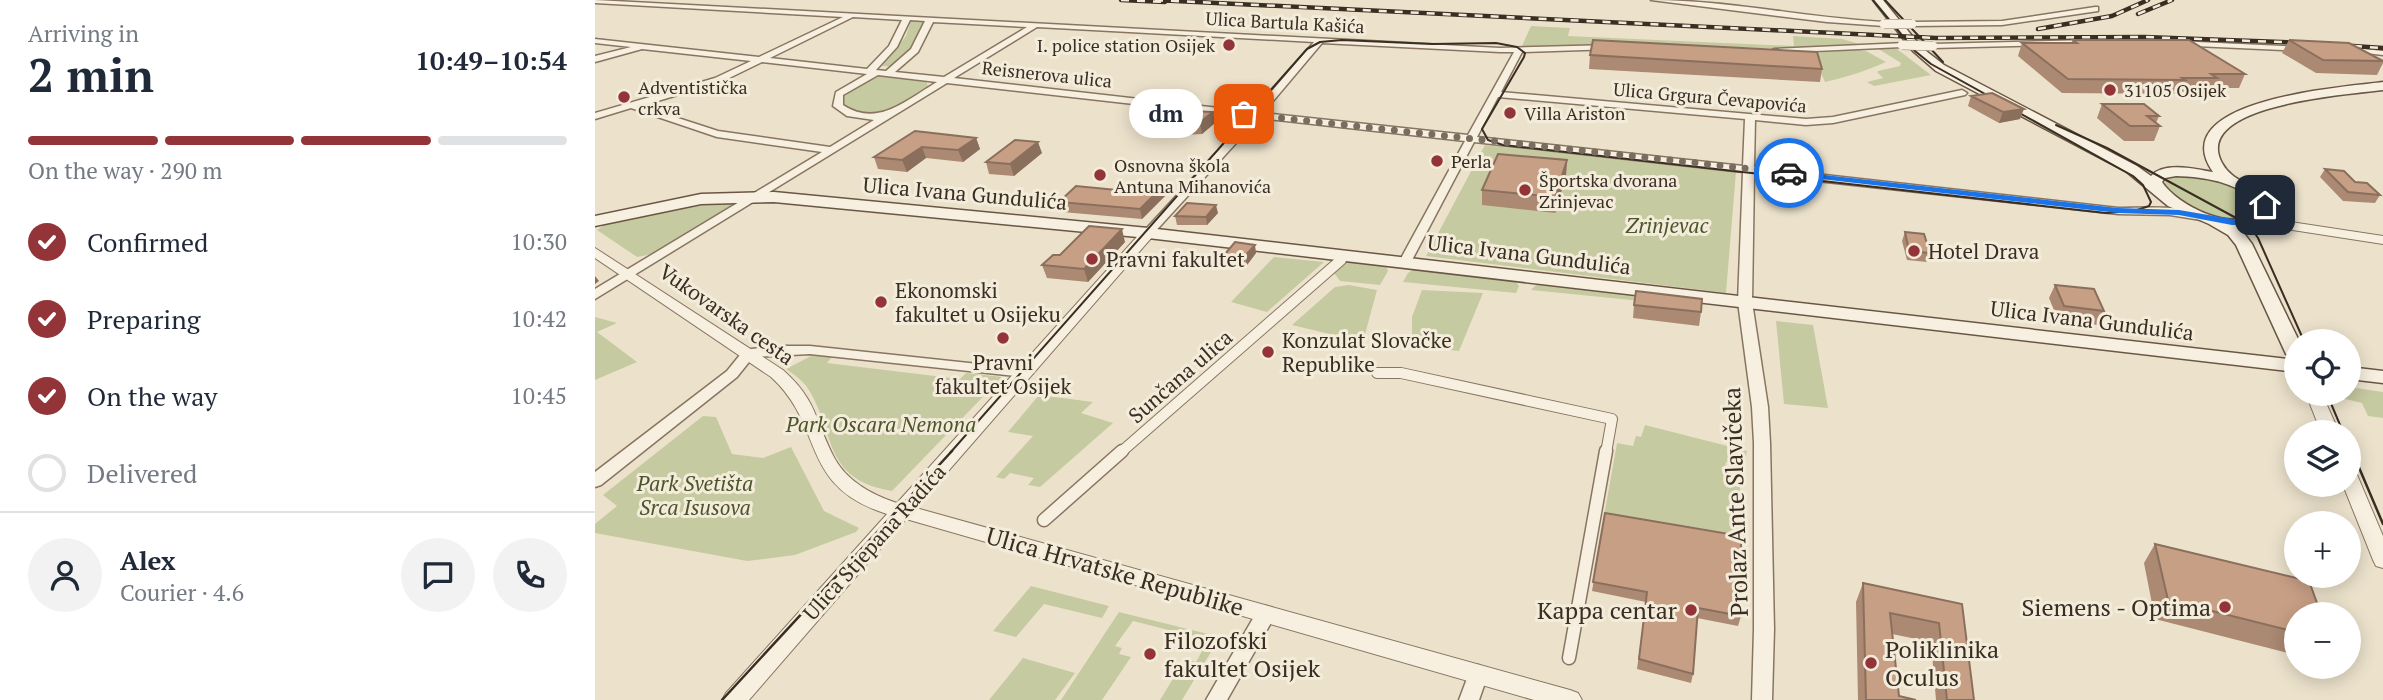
<!DOCTYPE html>
<meta charset="utf-8">
<style>
:root{--surface:#fff;--page:#f2f2f3;--text:#1f2937;--muted:#747a83;--line:#e0e1e3;--accent:#933538}
body{margin:0;font-family:"PT Serif",serif;background:var(--page);color:var(--text);height:100vh;display:flex;flex-direction:column;font-size:26px;white-space:nowrap}
*{box-sizing:border-box;margin:0}
p{font-size:23px;color:var(--muted)}
.icon{flex:none;width:38px;height:38px;fill:none;stroke:currentColor;stroke-width:2;stroke-linecap:round;stroke-linejoin:round}
.map{position:relative;flex:1;overflow:hidden}
.sheet{display:flex;flex-direction:column;background:var(--surface);width:595px}
.sheet>*{flex:none}
.tools{position:absolute;left:1689px;top:329px;display:grid;gap:14px}
.tools a{display:grid;place-items:center;width:77px;height:77px;border-radius:50%;background:var(--surface);box-shadow:0 4px 18px #0003;font-size:35px}
.pin{position:absolute;display:grid;place-items:center;width:60px;height:60px;color:#fff;margin:-30px;border-radius:14px;box-shadow:0 4px 10px #0006}
.courier{position:absolute;display:grid;place-items:center;width:70px;height:70px;margin:-35px;border:5px solid #1a73e8;border-radius:50%;background:#fff;color:#222;box-shadow:0 2px 9px #0007}
.bubble{position:absolute;height:49px;border-radius:24px;background:var(--surface);box-shadow:0 4px 18px #0003;font-size:23px;font-weight:800;line-height:49px;text-align:center}
.summary em{font-style:normal;font-weight:800}
.summary div{display:flex;flex-direction:column-reverse}
.summary{display:flex;align-items:center;justify-content:space-between;height:119px;padding:0 28px}
h1{font-size:46px;font-weight:800;line-height:52px}
.bar{display:grid;grid-template-columns:repeat(4,1fr);gap:10px 7px;align-content:center;height:84px;padding:0 28px}
.bar i{height:9px;border-radius:5px;background:var(--line)}
.bar .active{background:var(--accent)}
.bar p{grid-column:span 4}
.line{display:flex;align-items:center;gap:18px;padding:0 28px;border-top:2px solid var(--line)}
.line div{flex:1}
.round{display:grid;place-items:center;flex:none;width:74px;height:74px;border-radius:37px;background:var(--page)}
ol{padding:0 28px;list-style:none}
li{display:flex;align-items:center;gap:21px;height:77px}
li p{margin-inline-start:auto}
li .icon{padding:7px;border-radius:50%;background:var(--accent);color:#fff;stroke-width:4}
li:last-child{color:var(--muted)}
li i{width:38px;height:38px;border:4px solid var(--line);border-radius:50%}
main{display:flex;flex:1;min-height:0}
.map>svg:first-child{display:block}
</style>
<main>
<section class="sheet">
<div class="summary"><div><h1>2 min</h1><p>Arriving in</p></div><em>10:49–10:54</em></div>
<div class="bar"><i class="active"></i><i class="active"></i><i class="active"></i><i></i><p>On the way · 290 m</p></div>
<ol>
<li><svg class="icon" aria-label="check" viewBox="0 0 24 24"><path d="M5 12l5 5 9-10"/></svg>Confirmed<p>10:30</p></li>
<li><svg class="icon" aria-label="check" viewBox="0 0 24 24"><path d="M5 12l5 5 9-10"/></svg>Preparing<p>10:42</p></li>
<li><svg class="icon" aria-label="check" viewBox="0 0 24 24"><path d="M5 12l5 5 9-10"/></svg>On the way<p>10:45</p></li>
<li><i></i>Delivered</li>
</ol>
<div class="line" style="height:126px"><a class="round"><svg class="icon" aria-label="person" viewBox="0 0 24 24"><circle cx="12" cy="8" r="4"/><path d="M4 21q1-7 8-7t8 7"/></svg></a><div><b>Alex</b><p>Courier · 4.6</p></div><a class="round"><svg class="icon" aria-label="chat" viewBox="0 0 24 24"><path d="M4 5h16v11H9l-5 4z"/></svg></a><a class="round"><svg class="icon" aria-label="phone" viewBox="0 0 24 24"><path d="M5 4h4l2 5-3 2q2 4 5 5l2-3 5 2v4C11 20 4 13 5 4z"/></svg></a></div>
</section>
<div class="map">
<svg width="1788" height="700" viewBox="0 0 1788 700">
<rect width="100%" height="100%" fill="#ece2cc"/>
<path fill="#c6caa0" d="M316 21H329C326 41 313 54 299 67L287 66 311 36Z
M936 26 975 28 973 36 1199 46 1198 36 1247 39 1264 44 1203 49 1065 45 927 46Z
M1282 48 1302 49 1336 75 1279 86 1272 82 1288 78 1282 72 1283 71 1305 66 1306 63Z
M1261 50 1271 51 1291 62C1270 71 1253 77 1230 82L1217 53Z
M285 75 331 81 333 86C299 106 284 128 245 105L247 95 276 77Z
M890 145 1141 172 1131 293 831 256Z
M1579 176C1604 176 1661 180 1664 214 1647 226 1610 218 1594 208 1585 203 1576 193 1569 186L1572 178Z
M142 202 63 253 42 257 2 230C37 205 100 204 142 202Z
M679 257 729 262 672 312 636 302Z
M754 260 790 264 793 271 785 285 745 281 739 273Z
M819 269 919 280 924 286 921 293 808 282 813 273Z
M944 282 1106 299V307L936 290Z
M754 285 782 290 769 338 755 339 697 325 740 287Z
M827 290 888 293 864 351 835 348 817 341V317Z
M0 317 22 323 2 332 42 362 0 380Z
M1181 321 1218 325 1233 408 1189 404Z
M218 355 237 357 232 363 365 379 371 373 407 377 297 491C226 479 242 433 212 387 207 380 198 374 191 369Z
M1754 387 1788 392V418L1773 416 1767 403 1746 398 1744 394H1754Z
M444 395 498 402 486 413 518 423 445 487 433 485 439 478 415 473 409 479 401 477 438 436 413 432Z
M108 416 121 417 137 454 168 458 196 447 229 511 264 528 261 532 200 555 152 561 0 533V524L22 506 8 495Z
M1050 425 1152 451 1149 464 1131 462 1130 467 1145 471V538L1009 516 1022 443 1038 446 1041 436 1046 437Z
M436 586 514 606 507 618 449 604 421 637 398 631Z
M524 612 625 637 587 700H565L590 659 601 662 613 640 538 621 520 646 527 648 524 654 536 657 507 700H466Z
M428 658 480 673 460 700H394Z"/>
<g fill="none" stroke-linecap="round" stroke-linejoin="round">
<g stroke="#887561" stroke-width="9">
<path id="pedestrian-far2" d="M744 262 746 260"/>
</g>
<g stroke="#887561" stroke-width="12">
<path id="pedestrian-far1" d="M782 373H806L1017 419 1011 453
M525 453 746 260"/>
</g>
<g stroke="#887561" stroke-width="15">
<path id="pedestrian" d="M449 520 527 451
M974 658 1011 451"/>
</g>
<g stroke="#887561" stroke-width="3">
<path id="minor" d="M0 0 905 48 1016 45H1019V49L927 52 906 92 1211 119 1238 117 1367 90 1372 93 1370 95 1238 123 1211 125 1160 120 1159 167 1523 208C1546 208 1594 204 1612 217L1606 220 1575 215 1523 214 1159 174 1157 302 1173 407 1175 443 1179 629 1177 700H1157L1159 629V443L1157 407 1143 302 1148 172 879 142 816 262 810 266 804 262 870 141 664 118 557 235 553 237 547 233 549 231 654 117 352 83 0 299V289L227 152 122 137 36 108 0 119V113L120 78 156 61 47 49 0 62V56L36 47 0 43V39L164 57 248 17 0 3ZM258 17 307 20 294 46 272 69 175 58ZM315 20 330 21 316 49 291 71 281 70 302 47ZM338 22 432 27 349 77 300 72 323 52ZM442 27 719 42 659 112 359 78ZM727 43 905 52H919L873 135 668 113ZM167 62 272 74 241 92 238 106 252 116 279 120 235 147 123 131 46 106 126 82ZM283 75 342 82C311 100 283 128 248 105V95ZM903 97 1150 119 1148 166 882 137Z
M1056 0C1134 0 1211 18 1289 22L1293 24 1289 26 1232 22Z
M1500 7H1503V11L1407 25 1317 26 1313 24 1317 22 1407 21Z
M1494 40H1497V44L1338 48 1334 46 1338 44Z
M1581 41 1708 47 1712 49 1708 51 1578 45V41Z
M1310 43V47H1307L1179 53 1175 51 1179 49Z
M1750 47 1788 51V55L1753 51H1750Z
M182 346H215L430 369 437 373 430 377 215 354 158 357 142 377 6 485 0 487V472L132 371 149 350Z
M671 606 678 608 681 614 632 700H611L664 608Z
M883 665 890 668 893 674 884 700H864L876 668Z"/>
</g>
<g stroke="#887561" stroke-width="2">
<path id="tertiary" d="M1664 217 1788 236V244L1659 224 1658 221Z
M553 229 558 230V236L321 508 975 690 983 693 987 700H939L311 519 154 700H127L131 693 292 514C203 486 231 427 176 377L0 258V248L188 370C223 401 220 422 240 459 253 482 278 495 302 503L548 230Z
M1711 394H1727L1744 432H1726Z
M1754 470 1761 472 1763 477 1788 536V568L1781 566 1778 560 1748 485H1754Z"/>
</g>
<g stroke="#6a5644" stroke-width="3">
<path id="secondary" d="M1278 0H1288L1326 47 1349 65 1542 166 1556 176C1569 161 1601 169 1618 172 1567 99 1751 87 1788 82V90C1758 94 1595 104 1627 163 1640 187 1667 181 1680 213L1668 224 1645 228 1657 244 1704 341H1701V360L1691 354 1641 245 1633 235 1614 224 1573 206 1532 172 1341 71 1318 51ZM1581 176C1609 177 1653 182 1664 212 1638 233 1583 206 1567 182L1570 178Z
M179 192 553 228 1701 360V372L553 238 179 202 106 204 0 226V216L106 194Z
M1754 367 1788 371V383L1754 379Z"/>
</g>
<use href="#pedestrian-far2" stroke="#f7efdf" stroke-width="7"/>
<use href="#pedestrian-far1" stroke="#f7efdf" stroke-width="10"/>
<use href="#pedestrian" stroke="#f7efdf" stroke-width="12"/>
<use href="#minor" fill="#f7efdf" fill-rule="evenodd"/>
<use href="#tertiary" fill="#f7efdf" fill-rule="evenodd"/>
<use href="#secondary" fill="#f7efdf" fill-rule="evenodd"/>
<path stroke="#3a2e23" stroke-width="2" d="M1290 0 1348 62
M1461 125 1512 148 1654 225 1663 238 1709 341
M1732 394 1748 432
M1754 444 1758 453
M355 453 712 49 725 42 747 40 837 44 901 43 922 47 930 53 929 57 887 129 893 140 908 145 1511 213 1539 211 1554 206 1556 202 1548 185 1538 176 1336 64 1320 51 1278 0"/>
<path stroke="#3a2e23" stroke-width="2.5" d="M1757 451 1788 524
M127 700 357 451"/>
<g stroke="#3a2e23" stroke-width="4.5">
<path id="rail" d="M526 0 570 2
M560 0 1341 38 1550 37 1711 43
M1543 14 1577 0
M1443 29 1517 16 1553 0
M1743 45 1788 48"/>
</g>
<use href="#rail" stroke="#f4ecdb" stroke-width="2.5" stroke-dasharray="8" stroke-linecap="butt"/>
<g stroke="#887561" stroke-width="10" stroke-linecap="butt">
<path id="minor-bridge" d="M1289 24H1317
M1307 45 1338 46"/>
</g>
<use href="#minor-bridge" stroke="#f7efdf" stroke-width="9"/>
</g>
<path fill="#ab8972" d="M1478 40 1650 74 1644 88H1618L1616 91 1585 92 1584 94 1467 93 1423 56 1427 43H1476Z
M1694 40 1731 42 1788 61V63L1782 75 1721 73 1687 53Z
M995 55 1227 69 1225 82 994 69Z
M1376 96 1425 119 1404 123 1373 106Z
M1507 104 1564 116 1561 123 1565 126 1559 141H1529L1502 118Z
M618 112 620 123 607 134 587 135 571 131 569 120Z
M320 131 381 138 385 149 368 162 331 158 312 172 283 169 279 157Z
M447 153 419 176 394 174 391 162Z
M972 160 971 175 960 213 887 205V190Z
M1730 169 1760 182 1785 195 1780 203 1748 201 1725 177Z
M532 191 572 194 547 219 467 212 464 202Z
M623 213 612 225H582L580 216Z
M1310 232 1335 253 1332 262 1312 260 1307 241Z
M530 242 493 282 452 278 447 265 465 255Z
M661 253 652 265 632 262 630 254Z
M1460 285 1509 311 1503 325 1463 320 1454 298Z
M1039 305 1106 312 1104 326 1038 318Z
M1010 513 1146 616 1143 626 1102 618 1098 674 1096 683 1042 669 1051 602 997 591Z
M1560 544 1701 614V655L1560 619 1549 563Z
M1268 583 1367 604 1379 700H1341L1336 642 1297 634 1304 696 1321 700H1263L1261 602Z"/>
<path fill="#8b6f5d" d="M1429 109 1425 119 1404 123 1408 112Z
M618 112 620 123 607 134 605 122Z
M381 138 385 149 368 162 363 150Z
M443 142 447 153 419 176 415 164Z
M327 147 331 158 312 172 307 160Z
M972 160 971 175 960 213V197Z
M570 184 572 194 547 219 545 209Z
M621 205 623 213 612 225 611 217Z
M527 229 530 242 493 282 489 269Z
M660 245 661 253 652 265 650 256Z
M0 276 4 281 0 284Z"/>
<path fill="#c79f85" stroke="#8b6f5d" stroke-width="2" d="M998 40 1222 52 1227 69 995 55Z
M1478 40H1594L1650 74H1616L1622 78H1587L1590 80 1473 79 1427 43H1482Z
M1694 40 1754 43 1788 61 1728 60Z
M1397 93 1429 109 1408 112 1376 96Z
M1507 104H1549L1564 116H1552L1565 126H1535Z
M579 110 618 112 605 122 585 123 569 120Z
M320 131 381 138 363 150 327 147 307 160 279 157Z
M420 140 443 142 415 164 391 162Z
M903 154 972 160 960 197 887 190Z
M1730 169 1749 171 1760 182 1772 183 1785 195 1753 192Z
M539 184H570L545 209 464 202 481 186 532 191Z
M592 203 621 205 611 217 580 216Z
M494 226 527 229 489 269 447 265 458 255H465Z
M1310 232 1329 234 1335 253 1314 251Z
M640 242 660 245 650 256 630 254Z
M1460 285 1499 289 1509 311 1469 306Z
M1041 291 1107 299 1106 312 1039 305Z
M1010 513 1146 536V616L1103 608 1098 674 1044 659 1052 592 998 582Z
M1560 544 1714 581 1726 614H1701V632L1573 600Z
M1268 583 1367 604 1379 700H1352L1344 623 1295 613 1304 696 1321 700H1271Z"/>
<path fill="#1a73e8" d="M1194 171 1523 208 1584 210 1637 219 1665 217 1668 213 1665 205 1670 202 1675 205 1677 213 1672 221 1662 224 1637 225 1584 215 1523 213 1191 175Z"/>
<g fill="none" stroke-linecap="round" stroke-linejoin="round">
<path stroke="#786d5e" stroke-width="7" stroke-dasharray="0 12.6" d="M649 114 1194 173"/>
</g>
<g fill="#933538" stroke="#f4ecdb" stroke-width="2.5">
<circle cx="634" cy="45" r="7"/>
<circle cx="1515" cy="90" r="7"/>
<circle cx="29" cy="97" r="7"/>
<circle cx="915" cy="113" r="7"/>
<circle cx="842" cy="161" r="7"/>
<circle cx="505" cy="175" r="7"/>
<circle cx="930" cy="190" r="7"/>
<circle cx="1319" cy="251" r="7"/>
<circle cx="497" cy="259" r="7"/>
<circle cx="286" cy="302" r="7"/>
<circle cx="408" cy="338" r="7"/>
<circle cx="673" cy="352" r="7"/>
<circle cx="1630" cy="607" r="7"/>
<circle cx="1096" cy="610" r="7"/>
<circle cx="555" cy="654" r="7"/>
<circle cx="1276" cy="663" r="7"/>
</g>
<g text-anchor="middle" dominant-baseline="central" stroke-width="6" stroke-linejoin="round" paint-order="stroke">
<g font-size="18" fill="#3a2e23" stroke="#f4ecdb">
<text transform="translate(690 22) rotate(3)">Ulica Bartula Kašića</text>
<text transform="translate(452 74) rotate(6)">Reisnerova ulica</text>
<text transform="translate(1115 97) rotate(5)">Ulica Grgura Čevapovića</text>
</g>
<g font-size="18" fill="#3a2e23" stroke="#f4ecdb" text-anchor="start">
<text x="620" y="45" text-anchor="end">I. police station Osijek</text>
<text x="43" y="87">Adventistička<tspan x="43" dy="21">crkva</tspan></text>
<text x="1529" y="90">31105 Osijek</text>
<text x="929" y="113">Villa Ariston</text>
<text x="856" y="161">Perla</text>
<text x="519" y="165">Osnovna škola<tspan x="519" dy="21">Antuna Mihanovića</tspan></text>
<text x="944" y="180">Športska dvorana<tspan x="944" dy="21">Zrinjevac</tspan></text>
</g>
<g font-size="21" fill="#3a2e23" stroke="#f4ecdb">
<text transform="translate(370 193) rotate(5)">Ulica Ivana Gundulića</text>
<text transform="translate(934 254) rotate(7)">Ulica Ivana Gundulića</text>
<text transform="translate(132 314) rotate(35)">Vukovarska cesta</text>
<text transform="translate(1497 320) rotate(7)">Ulica Ivana Gundulića</text>
<text transform="translate(585 376) rotate(-41)">Sunčana ulica</text>
<text transform="translate(279 542) rotate(-48)">Ulica Stjepana Radića</text>
</g>
<g font-size="21" font-style="italic" fill="#4b552b" stroke="#f4ecdb">
<text x="1072" y="225">Zrinjevac</text>
<text x="286" y="424">Park Oscara Nemona</text>
<text x="100" y="483">Park Svetišta<tspan x="100" dy="24">Srca Isusova</tspan></text>
</g>
<g font-size="21" fill="#3a2e23" stroke="#f4ecdb" text-anchor="start">
<text x="1333" y="251">Hotel Drava</text>
<text x="511" y="259">Pravni fakultet</text>
<text x="300" y="290">Ekonomski<tspan x="300" dy="24">fakultet u Osijeku</tspan></text>
<text x="687" y="340">Konzulat Slovačke<tspan x="687" dy="24">Republike</tspan></text>
<text x="408" y="362" text-anchor="middle">Pravni<tspan x="408" dy="24">fakultet Osijek</tspan></text>
</g>
<g font-size="24" fill="#3a2e23" stroke="#f4ecdb">
<text transform="translate(1140 502) rotate(-92)">Prolaz Ante Slavičeka</text>
<text transform="translate(520 571) rotate(16)">Ulica Hrvatske Republike</text>
</g>
<g font-size="24" fill="#3a2e23" stroke="#f4ecdb" text-anchor="end">
<text x="1616" y="607">Siemens - Optima</text>
<text x="1082" y="610">Kappa centar</text>
<text x="569" y="640" text-anchor="start">Filozofski<tspan x="569" dy="28">fakultet Osijek</tspan></text>
<text x="1290" y="649" text-anchor="start">Poliklinika<tspan x="1290" dy="28">Oculus</tspan></text>
</g>
</g>
</svg>
<div class="tools">
<a><svg class="icon" aria-label="locate" viewBox="0 0 24 24"><circle cx="12" cy="12" r="6"/><path d="M12 2v4M12 18v4M2 12h4M18 12h4"/></svg></a>
<a><svg class="icon" aria-label="layers" viewBox="0 0 24 24"><path d="M12 4l9 5-9 5-9-5zM3 14l9 5 9-5"/></svg></a>
<a>+</a>
<a>−</a>
</div>
<div class="pin" style="left:649px;top:114px;background:#ea580c"><svg class="icon" aria-label="bag" viewBox="0 0 24 24"><path d="M5 8h14l-1 12H6zM9 8a3 3 0 0 1 6 0"/></svg></div>
<div class="pin" style="left:1670px;top:205px;background:#1f2937"><svg class="icon" aria-label="home" viewBox="0 0 24 24"><path d="M3 11l9-7 9 7M6 9v11h12V9"/></svg></div>
<div class="courier" style="left:1194px;top:173px"><svg class="icon" aria-label="car" viewBox="0 0 24 24"><path d="M5 17H2v-5l4-1 3-4h7l3 4 3 1v5h-3M9 17h6M6 11h13"/><circle cx="7" cy="17" r="2"/><circle cx="17" cy="17" r="2"/></svg></div>
<div class="bubble" style="left:534px;top:89px;width:74px">dm</div>
</div>
</main>
